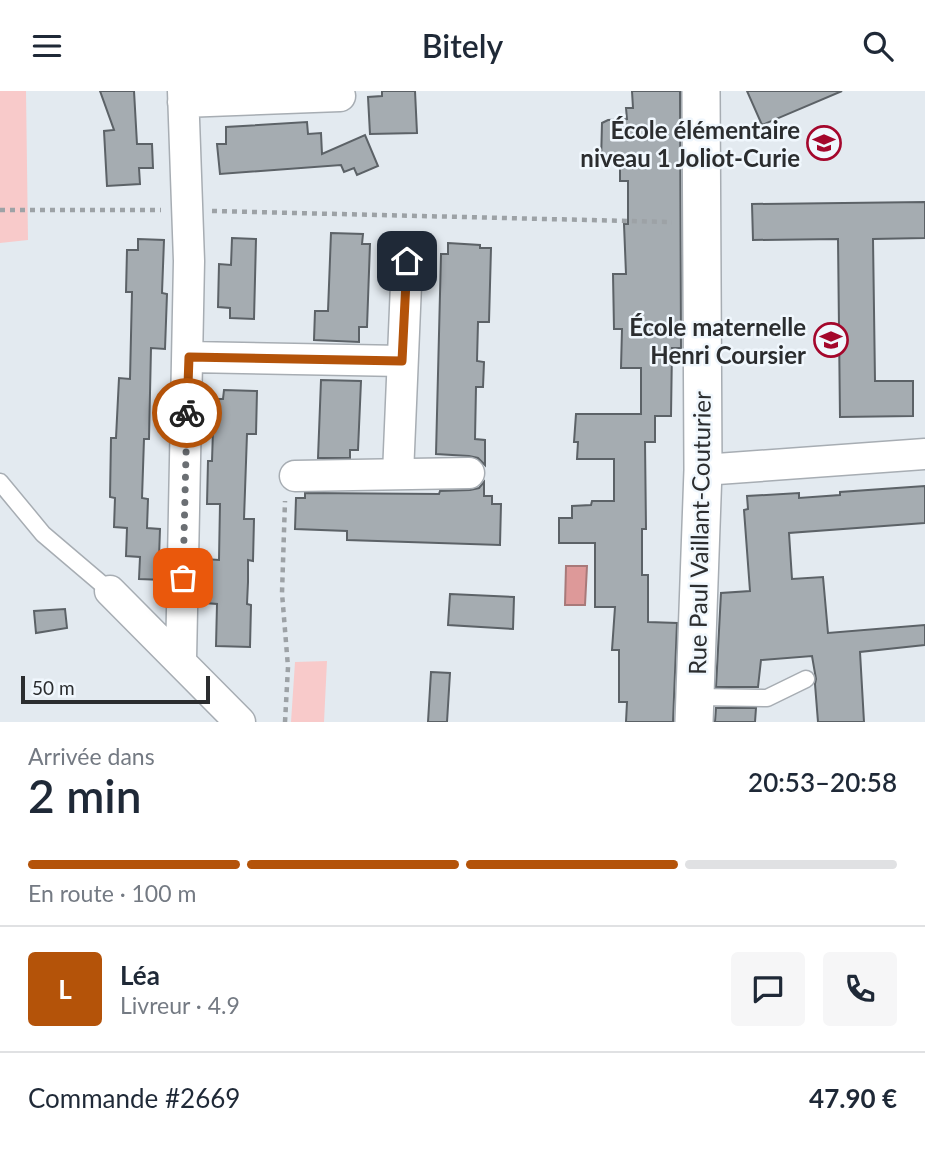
<!DOCTYPE html>
<html lang="fr">
<meta charset="utf-8">
<style>
:root{--surface:#fff;--page:#f6f6f7;--text:#1f2937;--muted:#747a83;--line:#e0e1e3;--accent:#b45309}
body{margin:0;font-family:Lato,sans-serif;background:var(--page);color:var(--text);height:100vh;display:flex;flex-direction:column;font-size:26px;white-space:nowrap}
*{box-sizing:border-box;margin:0}
p{font-size:23px;color:var(--muted)}
.icon{flex:none;width:38px;height:38px;fill:none;stroke:currentColor;stroke-width:2;stroke-linecap:round;stroke-linejoin:round}
.map{position:relative;height:631px;overflow:hidden}
.drawer{display:flex;flex-direction:column;background:var(--surface);flex:1}
.drawer>*{flex:none}
.scale{position:absolute;left:21px;bottom:18px;width:189px;box-sizing:border-box;padding-left:7px;border:4px solid #2b2d2f;border-top:0;font-size:19px;line-height:24px;white-space:nowrap;color:#2b2d2f;-webkit-text-stroke:5px #f0f7fd;paint-order:stroke}
.pin{position:absolute;display:grid;place-items:center;width:60px;height:60px;color:#fff;margin:-30px;border-radius:14px;box-shadow:0 4px 10px #0006}
.courier{position:absolute;display:grid;place-items:center;width:70px;height:70px;margin:-35px;border:5px solid #b45309;border-radius:50%;background:#fff;color:#222;box-shadow:0 2px 9px #0007}
.head em{font-style:normal;font-weight:600}
.head div{display:flex;flex-direction:column-reverse}
.head{display:flex;align-items:center;justify-content:space-between;height:119px;padding:0 28px}
h1{font-size:46px;font-weight:600;line-height:52px}
.bar{display:grid;grid-template-columns:repeat(4,1fr);gap:10px 7px;align-content:center;height:84px;padding:0 28px}
.bar i{height:9px;border-radius:5px;background:var(--line)}
.bar .selected{background:var(--accent)}
.bar p{grid-column:span 4}
.line{display:flex;align-items:center;gap:18px;padding:0 28px;border-top:2px solid var(--line)}
.line div{flex:1}
.round{display:grid;place-items:center;flex:none;width:74px;height:74px;border-radius:7px;background:var(--page)}
header{display:flex;justify-content:space-between;align-items:center;height:91px;padding:0 28px;background:var(--surface);font-size:32px;font-weight:600}
.map>svg:first-child{display:block}
</style>
<header><svg class="icon" aria-label="menu" viewBox="0 0 24 24"><path d="M4 6h16M4 12h16M4 18h16"/></svg>Bitely<svg class="icon" aria-label="search" viewBox="0 0 24 24"><circle cx="10" cy="10" r="6"/><path d="M15 15l6 6"/></svg></header>
<div class="map">
<svg width="925" height="631" viewBox="0 0 925 631">
<rect width="100%" height="100%" fill="#e3eaf0"/>
<path fill="#f8caca" d="M0 0H26L28 149 0 152Z
M327 570 324 631H291L295 571Z"/>
<path fill="#d99" stroke="#a87979" stroke-width="2" d="M566 475H587L585 514H565Z"/>
<path fill="#a5acb1" stroke="#5c6267" stroke-width="2" d="M100 0H134L137 53H152L153 77H139L140 93 107 95 104 40 114 39Z
M382 0H415L417 42 370 43 368 6 382 5Z
M632 0H680L681 257H672L671 325H655V351H645L646 438H642V484H648V531L677 532 673 631H626L627 611H619V559H612L615 516H595V452H559V427H572V415L591 414 592 410H614V368H577L578 351H574L576 323H641V277H621L622 238H614L613 183H626L624 133H628V90H620V71L601 72 602 32 608 29 627 28 626 17H633Z
M747 0H842L762 34Z
M307 31 308 43 321 42 322 63 365 44 378 75 357 84 354 77 344 81 341 74 220 83 217 53H226V36Z
M925 111V147L873 148 875 290H913V325L840 326 838 148 753 149 752 113Z
M331 142 363 143 362 153H370L367 236H359V251L314 249 315 220H328Z
M232 147 256 148 254 228 230 227V217L218 216 219 173 231 174Z
M138 148 164 149 162 202 167 203 165 258 151 257 149 348H144L142 407 148 408 147 437 160 438 159 467H165L164 489 139 488 140 466 126 465 127 437 114 436 115 407 110 406 111 347H116L119 287 130 288 132 201H126L127 159H138Z
M448 152 480 154V157H491L489 231H478L477 270 484 271 483 296H476L475 348 485 349V374L478 367 469 365 436 363 441 163H448Z
M321 289 361 290 358 359H350V367H318Z
M224 299 257 300 256 343H247L244 428H254L253 470 248 469V491L247 513 251 514 250 556 216 555 217 513 205 512 206 468 219 469 220 413H207L208 370H212L214 308H223Z
M484 391V405H492V413H501L500 454 347 449V440L295 438 296 407H305V402L439 403 440 400 470 399 479 397Z
M925 395V432L789 442 792 488 823 486 828 542 925 534V554L860 561 864 631H818L815 593 816 588 812 565 761 569 758 596H716L721 502 750 500 744 419 748 418 747 405 799 402V407L840 404V401Z
M450 503 514 506 513 538 448 534Z
M65 518 67 537 36 542 34 520Z
M431 581 450 582 447 631H428Z
M716 617H756L755 631H715Z"/>
<g fill="none" stroke-linecap="round" stroke-linejoin="round">
<g stroke="#a7adb3" stroke-width="19">
<path id="service" d="M0 391 43 443 110 500
M696 606 767 607 806 588"/>
</g>
<g stroke="#a7adb3" stroke-width="33">
<path id="minor" d="M183 11 340 5
M189 266 402 270
M703 379 925 363
M398 383 407 170
M295 385 469 382
M110 500 240 631
M181 569 189 170 183 0"/>
</g>
<g stroke="#a7adb3" stroke-width="40">
<path id="tertiary" d="M694 631 703 379 701 0"/>
</g>
<path stroke="#9da2a6" stroke-width="4.5" stroke-dasharray="5 5" stroke-linecap="butt" d="M0 119H161
M212 120 672 131
M285 631 288 576 282 502 285 410"/>
<use href="#service" stroke="#fff" stroke-width="16"/>
<use href="#minor" stroke="#fff" stroke-width="30"/>
<use href="#tertiary" stroke="#fff" stroke-width="37"/>
</g>
<g fill="none" stroke-linecap="round" stroke-linejoin="round">
<path stroke="#6b6f73" stroke-width="7" stroke-dasharray="0 12.6" d="M183 487 187 322"/>
<path stroke="#b45309" stroke-width="9" d="M187 322 189 266 402 270 407 170"/>
</g>
<defs>
<g id="school-ring" transform="scale(1.75)"><circle r="9.5" fill="#f0f7fd" stroke="#a4072c" stroke-width="1.5"/><path d="M0-5L7-2L0 1L-7-2ZM-4 1L0 2.5L4 1V4Q0 6-4 4Z" fill="#a4072c"/></g>
</defs>
<g fill-rule="evenodd">
<use href="#school-ring" x="824" y="52"/>
<use href="#school-ring" x="831" y="249"/>
</g>
<g text-anchor="middle" dominant-baseline="central" stroke-width="5" stroke-linejoin="round" paint-order="stroke">
<g font-size="24" font-weight="bold" fill="#2b2d2f" stroke="#f0f7fd" text-anchor="end">
<text x="800" y="38">École élémentaire<tspan x="800" dy="28">niveau 1 Joliot-Curie</tspan></text>
<text x="806" y="235">École maternelle<tspan x="806" dy="28">Henri Coursier</tspan></text>
</g>
<g font-size="24" fill="#2b2d2f" stroke="#f0f7fd">
<text transform="translate(699 442) rotate(-89)">Rue Paul Vaillant-Couturier</text>
</g>
</g>
</svg>
<div class="scale">50 m</div>
<div class="pin" style="left:183px;top:487px;background:#ea580c"><svg class="icon" aria-label="bag" viewBox="0 0 24 24"><path d="M5 8h14l-1 12H6zM9 8a3 3 0 0 1 6 0"/></svg></div>
<div class="pin" style="left:407px;top:170px;background:#1f2937"><svg class="icon" aria-label="home" viewBox="0 0 24 24"><path d="M3 11l9-7 9 7M6 9v11h12V9"/></svg></div>
<div class="courier" style="left:187px;top:322px"><svg class="icon" aria-label="bike" viewBox="0 0 24 24"><circle cx="6" cy="16" r="4"/><circle cx="18" cy="16" r="4"/><path d="M6 16l4-8h5l3 8M10 8l3 8H6M13 5h3"/></svg></div>
</div>
<section class="drawer">
<div class="head"><div><h1>2 min</h1><p>Arrivée dans</p></div><em>20:53–20:58</em></div>
<div class="bar"><i class="selected"></i><i class="selected"></i><i class="selected"></i><i></i><p>En route · 100 m</p></div>
<div class="line" style="height:126px"><b class="round" style="background:var(--accent);color:#fff">L</b><div><b>Léa</b><p>Livreur · 4.9</p></div><a class="round"><svg class="icon" aria-label="chat" viewBox="0 0 24 24"><path d="M4 5h16v11H9l-5 4z"/></svg></a><a class="round"><svg class="icon" aria-label="phone" viewBox="0 0 24 24"><path d="M5 4h4l2 5-3 2q2 4 5 5l2-3 5 2v4C11 20 4 13 5 4z"/></svg></a></div>
<div class="line" style="height:91px"><div>Commande #2669</div><b>47.90 €</b></div>
</section>
